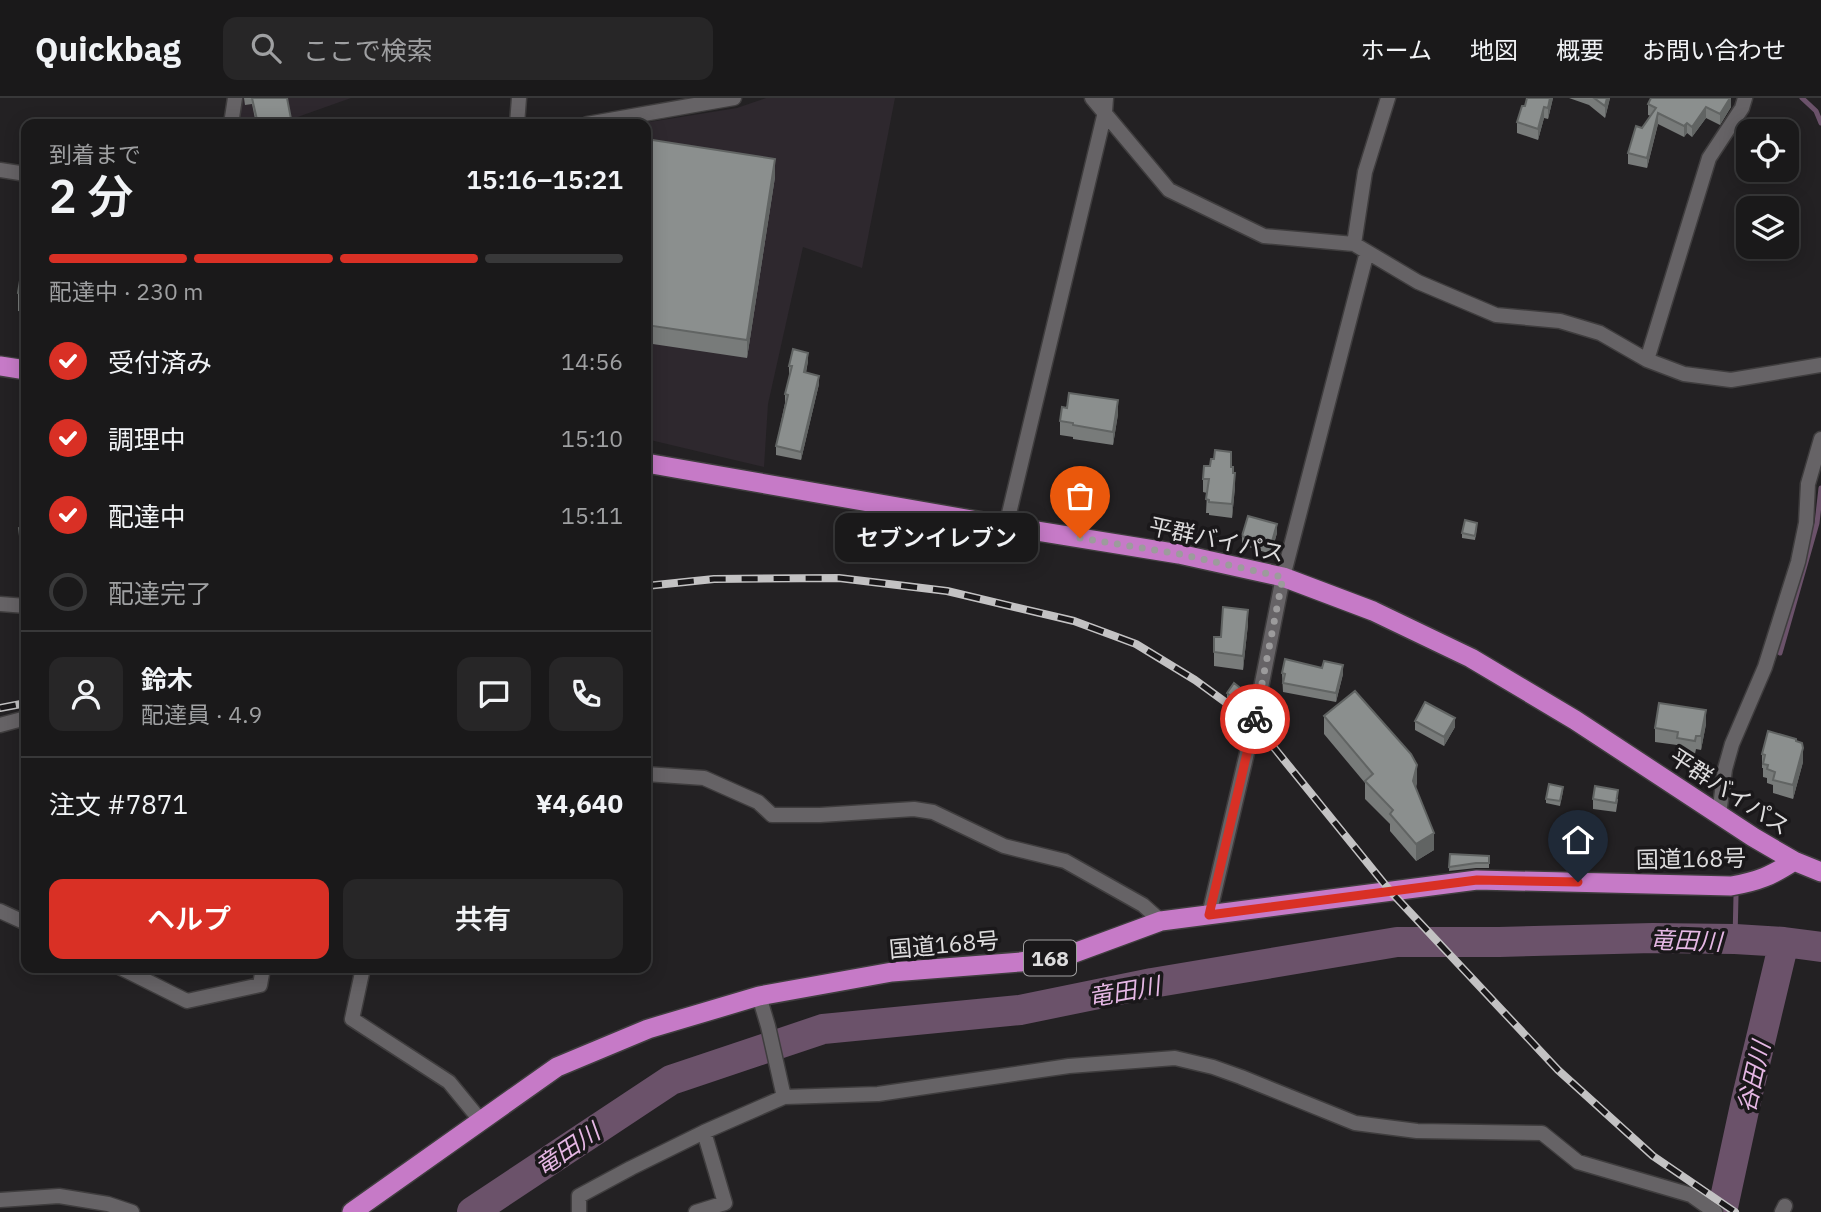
<!DOCTYPE html>
<html lang="ja">
<meta charset="utf-8">
<style>
:root{--surface:#1a191a;--page:#272627;--text:#f1f3f6;--muted:#9fa0a2;--line:#383839;--accent:#d93025}
body{margin:0;font-family:"IBM Plex Sans","Noto Sans JP",sans-serif;background:var(--page);color:var(--text);height:100vh;display:flex;flex-direction:column;font-size:26px;white-space:nowrap}
*{box-sizing:border-box;margin:0}
p{font-size:23px;color:var(--muted)}
.icon{flex:none;width:38px;height:38px;fill:none;stroke:currentColor;stroke-width:2;stroke-linecap:round;stroke-linejoin:round}
.map{position:relative;flex:1;overflow:hidden}
.panel{position:absolute;left:21px;top:21px;width:630px;height:854px;display:flex;flex-direction:column;background:var(--surface);border-radius:14px;box-shadow:0 4px 18px #0003,0 0 0 2px var(--line)}
.panel>*{flex:none}
.tools{position:absolute;left:1736px;top:21px;display:grid;gap:14px}
.tools a{display:grid;place-items:center;width:63px;height:63px;border-radius:14px;background:var(--surface);box-shadow:0 4px 18px #0003,0 0 0 2px var(--line);font-size:35px}
.pin{position:absolute;display:grid;place-items:center;width:60px;height:60px;color:#fff;margin:-72px -30px;border-radius:50% 50% 50% 0;rotate:-45deg;box-shadow:0 0 7px #0007}
.pin .icon{rotate:45deg}
.courier{position:absolute;display:grid;place-items:center;width:70px;height:70px;margin:-35px;border:5px solid #d93025;border-radius:50%;background:#fff;color:#222;box-shadow:0 2px 9px #0007}
.bubble{position:absolute;height:49px;border-radius:14px;background:var(--surface);box-shadow:0 4px 18px #0003,0 0 0 2px var(--line);font-size:23px;font-weight:600;line-height:49px;text-align:center}
.headline em{font-style:normal;font-weight:600}
.headline div{display:flex;flex-direction:column-reverse}
.headline{display:flex;align-items:center;justify-content:space-between;height:119px;padding:0 28px}
h1{font-size:46px;font-weight:600;line-height:52px}
.bar{display:grid;grid-template-columns:repeat(4,1fr);gap:10px 7px;align-content:center;height:84px;padding:0 28px}
.bar i{height:9px;border-radius:5px;background:var(--line)}
.bar .current{background:var(--accent)}
.bar p{grid-column:span 4}
.line{display:flex;align-items:center;gap:18px;padding:0 28px;border-top:2px solid var(--line)}
.line div{flex:1}
.round{display:grid;place-items:center;flex:none;width:74px;height:74px;border-radius:14px;background:var(--page)}
ol{padding:0 28px;list-style:none}
li{display:flex;align-items:center;gap:21px;height:77px}
li p{margin-inline-start:auto}
li .icon{padding:7px;border-radius:50%;background:var(--accent);color:#fff;stroke-width:4}
li:last-child{color:var(--muted)}
li i{width:38px;height:38px;border:4px solid var(--line);border-radius:50%}
.button{display:flex;gap:14px;margin-top:auto;padding:14px 28px}
.button a{flex:1;height:80px;border-radius:14px;background:var(--accent);color:#fff;font-size:28px;font-weight:600;line-height:80px;text-align:center}
.button a+a{background:var(--page);color:var(--text)}
header{display:flex;align-items:center;gap:42px;box-sizing:border-box;height:98px;padding:0 35px;background:var(--surface);border-bottom:2px solid var(--line)}
header strong{font-size:33px}
nav{display:flex;gap:38px;margin-inline-start:auto;font-size:24px}
.search{width:490px;height:63px;background:var(--page);display:flex;align-items:center;gap:18px;box-sizing:border-box;padding:0 24px;border-radius:14px;color:var(--muted);font-size:26px}
.map>svg:first-child{display:block}
</style>
<header>
<strong>Quickbag</strong>
<div class="search"><svg class="icon" aria-label="search" viewBox="0 0 24 24"><circle cx="10" cy="10" r="6"/><path d="M15 15l6 6"/></svg>ここで検索</div>
<nav><a>ホーム</a><a>地図</a><a>概要</a><a>お問い合わせ</a></nav>
</header>
<div class="map">
<svg width="1821" height="1114" viewBox="0 0 1821 1114">
<rect width="100%" height="100%" fill="#232123"/>
<path fill="#2e282e" d="M238 0H351L292 21 293 26H236Z
M766 0H895L862 170 803 149 768 306 764 369 646 341V26H637L737 10Z"/>
<g fill="none" stroke-linecap="round" stroke-linejoin="round">
<path stroke="#6b526a" stroke-width="5" d="M1802 0 1816 13 1821 25
M1780 555 1817 425 1821 390
M1735 841 1736 798"/>
<path stroke="#6b526a" stroke-width="30" d="M472 1114 671 982 823 931 1020 912 1152 885 1397 844H1499L1653 840 1735 841 1784 844 1821 849
M1722 1114 1746 1003 1784 844"/>
<g stroke="#3f3d3e" stroke-width="17">
<path id="minor" d="M1092 0 1169 92 1264 138 1354 146 1418 184 1496 217 1560 223 1600 235 1647 262 1684 276 1731 282 1821 267
M231 26 235 0
M517 26 519 0
M587 26 734 0
M0 72 26 76
M1354 146 1365 74 1388 0
M1647 262 1709 60 1742 10 1745 0
M1006 428 1105 14 1106 0
M0 506 26 508
M0 627 26 620
M646 676 704 680 758 704 772 717H820L914 711 933 714 1004 748 1065 763 1143 807 1161 823
M1719 716 1725 671 1732 646 1765 569 1798 464 1806 425 1808 386 1821 341
M0 813 26 825
M1209 817 1254 625 1283 479 1367 154
M121 870 187 903 260 887 263 870
M363 870 352 921 449 984 481 1023
M759 898 768 928 784 999
M0 1102 59 1098 108 1106 132 1114
M579 1114V1098L631 1070 704 1034 784 999 878 996 1069 968 1175 960 1213 969 1241 979 1355 1025 1417 1033 1542 1035 1578 1064 1691 1097 1715 1114
M696 1114 725 1105 704 1034
M1782 1114 1785 1108"/>
</g>
<g stroke="#3f3d3e" stroke-width="22">
<path id="trunk" d="M0 268 26 272
M646 365 1006 428 1179 456 1283 479 1373 513 1471 560 1575 622 1753 739 1794 763 1821 774
M352 1114 557 969 648 931 759 898 892 874 1020 864 1066 858 1161 823 1477 782 1731 788C1759 783 1771 778 1794 763"/>
</g>
<use href="#minor" stroke="#666366" stroke-width="14"/>
<use href="#trunk" stroke="#c67ac7" stroke-width="19"/>
<g stroke="#c3c2c3" stroke-width="8">
<path id="rail" d="M646 488 714 481 839 480 947 493 1074 523 1136 546 1195 582 1254 625 1391 794 1558 972 1653 1058 1735 1114
M0 610 26 605"/>
</g>
<use href="#rail" stroke="#1a181a" stroke-width="5" stroke-dasharray="16" stroke-linecap="butt"/>
</g>
<path fill="#787b7a" d="M244 0H287L291 26H256L252 6 245 7Z
M1553 0 1548 21 1544 20 1538 42 1517 35V24L1525 8Z
M1569 0H1610L1605 20 1589 7Z
M1731 0V9L1720 27 1706 20 1692 39 1687 35 1684 39 1658 26 1647 70 1628 66V55L1642 30 1651 18 1648 17V6Z
M646 41 775 79 747 260 646 245Z
M26 145V214L18 213V195Z
M808 263 806 275 819 286 801 362 776 357V348L785 305V296L790 276H789V268Z
M26 282V338L22 337V324L25 303V290Z
M1118 316 1113 347 1073 341V339L1060 337V323Z
M1214 361 1231 369 1233 375 1235 389 1232 420 1209 417V415H1206L1207 395 1203 394V381Z
M26 429V478L24 479 19 440V430Z
M1477 429 1475 442 1462 440V435Z
M1277 435 1271 456 1242 447V438Z
M1248 526 1243 572 1214 568V539H1221Z
M1282 575 1343 576 1336 604 1283 594Z
M1227 595 1249 602 1248 607 1243 613 1227 600Z
M1324 618 1417 684 1416 690 1434 752 1416 763 1390 733V726L1365 701V685L1324 636Z
M1415 623 1455 629 1444 648 1415 632Z
M1706 626 1701 652 1696 651 1695 656 1677 654V647L1655 644V630Z
M1796 643 1803 664 1793 701 1773 695V687L1767 685V680L1763 679V670H1762V656Z
M1563 693 1560 708 1546 705V701Z
M1593 701H1618L1616 714 1593 711Z
M1450 756 1489 758V770H1476L1449 773Z"/>
<path fill="#616463" d="M1550 0H1553L1548 21V10Z
M1607 0H1610L1605 20V8Z
M1730 0H1731V9L1720 27V16Z
M1544 9V20L1538 42V31Z
M1706 9V20L1692 39V29Z
M1658 15V26L1647 70V60Z
M1687 25V35L1684 39V28Z
M775 61V79L747 260V242Z
M808 255V263L804 283V274Z
M819 278V286L801 362V354Z
M1118 302V316L1113 347V334Z
M1235 375V389L1232 420V406Z
M1277 426V435L1271 456V447Z
M1248 512V526L1243 572V558Z
M1343 567V576L1336 604V595Z
M1249 597 1248 607 1243 613V608Z
M1706 612V626L1701 652V638Z
M1455 620V629L1444 648V639Z
M1803 650V664L1793 701V687Z
M1417 667V684L1413 700V683Z
M1434 735V752L1416 763V746Z"/>
<path fill="#8b8f8e" stroke="#616463" stroke-width="2" d="M252 0H287L291 21 258 26Z
M1527 0H1550L1548 10 1544 9 1538 31 1517 24 1522 8H1525Z
M1594 0H1607L1605 8Z
M1651 0H1730L1720 16 1706 9 1692 29 1687 25 1684 28 1658 15 1647 60 1628 55 1636 28 1642 30 1656 10 1648 6Z
M646 41 775 61 747 242 646 227Z
M26 145V196L18 195Z
M793 251 808 255 804 274 819 278 801 354 776 348 788 297 785 296 792 268H789Z
M1069 295 1118 302 1113 334 1073 327V325L1060 323 1062 309 1067 310Z
M26 297V324H22Z
M1215 352 1231 354V369H1233V375H1235L1232 406 1209 404V402L1206 401 1209 381H1203L1204 368H1210L1211 361H1214Z
M1248 418 1277 426 1271 447 1242 438Z
M1465 422 1477 425 1475 438 1462 435Z
M26 429V469L24 470 19 430Z
M1223 509 1248 512 1243 558 1214 554V539H1221Z
M1285 561 1322 570 1324 563 1343 567 1336 595 1283 585 1285 576 1282 575Z
M1234 585 1249 597 1248 602 1243 608 1227 595Z
M1355 593 1411 656 1417 667 1413 683 1434 735 1416 746 1390 716 1393 712 1365 683 1373 676 1324 618Z
M1425 604 1455 620 1444 639 1415 623Z
M1659 605 1706 612 1701 638H1696L1695 643 1677 640 1678 634 1655 630Z
M1768 633 1796 641V643L1802 645 1803 650 1793 687 1773 682 1775 674 1767 671 1768 667 1763 666 1765 657 1762 656Z
M1549 686 1563 689 1560 703 1546 701Z
M1595 688 1618 692 1616 705 1593 701Z
M1450 756 1489 758V765H1476L1449 769Z"/>
<g fill="none" stroke-linecap="round" stroke-linejoin="round">
<path stroke="#9c9b9c" stroke-width="7" stroke-dasharray="0 12.6" d="M1080 440 1179 456 1283 479 1255 621"/>
<path stroke="#d93025" stroke-width="9" d="M1255 621 1209 817 1477 782 1578 784"/>
</g>
<g text-anchor="middle" dominant-baseline="central" stroke-width="7" stroke-linejoin="round" paint-order="stroke">
<rect fill="#1a181a" stroke="#a2a1a2" stroke-width="2" x="1024" y="842.5" width="52" height="35" rx="5"/>
<g font-size="21" font-weight="bold" fill="#dddcdd">
<text x="1050" y="860">168</text>
</g>
<g font-size="23" fill="#dddcdd" stroke="#1a181a">
<text transform="translate(1217 441) rotate(12)">平群バイパス</text>
<text transform="translate(1730 693) rotate(33)">平群バイパス</text>
<text transform="translate(1691 760) rotate(-1)">国道168号</text>
<text transform="translate(944 846) rotate(-5)">国道168号</text>
</g>
<g font-size="24" font-style="italic" fill="#e5b7e4" stroke="#1a181a">
<text transform="translate(1686 842) rotate(2)">竜田川</text>
<text transform="translate(1124 893) rotate(-10)">竜田川</text>
<text transform="translate(1753 979) rotate(-77)">谷田川</text>
<text transform="translate(567 1051) rotate(-34)">竜田川</text>
</g>
</g>
</svg>
<div class="tools">
<a><svg class="icon" aria-label="locate" viewBox="0 0 24 24"><circle cx="12" cy="12" r="6"/><path d="M12 2v4M12 18v4M2 12h4M18 12h4"/></svg></a>
<a><svg class="icon" aria-label="layers" viewBox="0 0 24 24"><path d="M12 4l9 5-9 5-9-5zM3 14l9 5 9-5"/></svg></a>
</div>
<div class="pin" style="left:1080px;top:440px;background:#ea580c"><svg class="icon" aria-label="bag" viewBox="0 0 24 24"><path d="M5 8h14l-1 12H6zM9 8a3 3 0 0 1 6 0"/></svg></div>
<div class="pin" style="left:1578px;top:784px;background:#1f2937"><svg class="icon" aria-label="home" viewBox="0 0 24 24"><path d="M3 11l9-7 9 7M6 9v11h12V9"/></svg></div>
<div class="courier" style="left:1255px;top:621px"><svg class="icon" aria-label="bike" viewBox="0 0 24 24"><circle cx="6" cy="16" r="4"/><circle cx="18" cy="16" r="4"/><path d="M6 16l4-8h5l3 8M10 8l3 8H6M13 5h3"/></svg></div>
<div class="bubble" style="left:835px;top:415px;width:203px">セブンイレブン</div>
<section class="panel">
<div class="headline"><div><h1>2 分</h1><p>到着まで</p></div><em>15:16–15:21</em></div>
<div class="bar"><i class="current"></i><i class="current"></i><i class="current"></i><i></i><p>配達中 · 230 m</p></div>
<ol>
<li><svg class="icon" aria-label="check" viewBox="0 0 24 24"><path d="M5 12l5 5 9-10"/></svg>受付済み<p>14:56</p></li>
<li><svg class="icon" aria-label="check" viewBox="0 0 24 24"><path d="M5 12l5 5 9-10"/></svg>調理中<p>15:10</p></li>
<li><svg class="icon" aria-label="check" viewBox="0 0 24 24"><path d="M5 12l5 5 9-10"/></svg>配達中<p>15:11</p></li>
<li><i></i>配達完了</li>
</ol>
<div class="line" style="height:126px"><a class="round"><svg class="icon" aria-label="person" viewBox="0 0 24 24"><circle cx="12" cy="8" r="4"/><path d="M4 21q1-7 8-7t8 7"/></svg></a><div><b>鈴木</b><p>配達員 · 4.9</p></div><a class="round"><svg class="icon" aria-label="chat" viewBox="0 0 24 24"><path d="M4 5h16v11H9l-5 4z"/></svg></a><a class="round"><svg class="icon" aria-label="phone" viewBox="0 0 24 24"><path d="M5 4h4l2 5-3 2q2 4 5 5l2-3 5 2v4C11 20 4 13 5 4z"/></svg></a></div>
<div class="line" style="height:91px"><div>注文 #7871</div><b>¥4,640</b></div>
<div class="button"><a>ヘルプ</a><a>共有</a></div>
</section>
</div>
